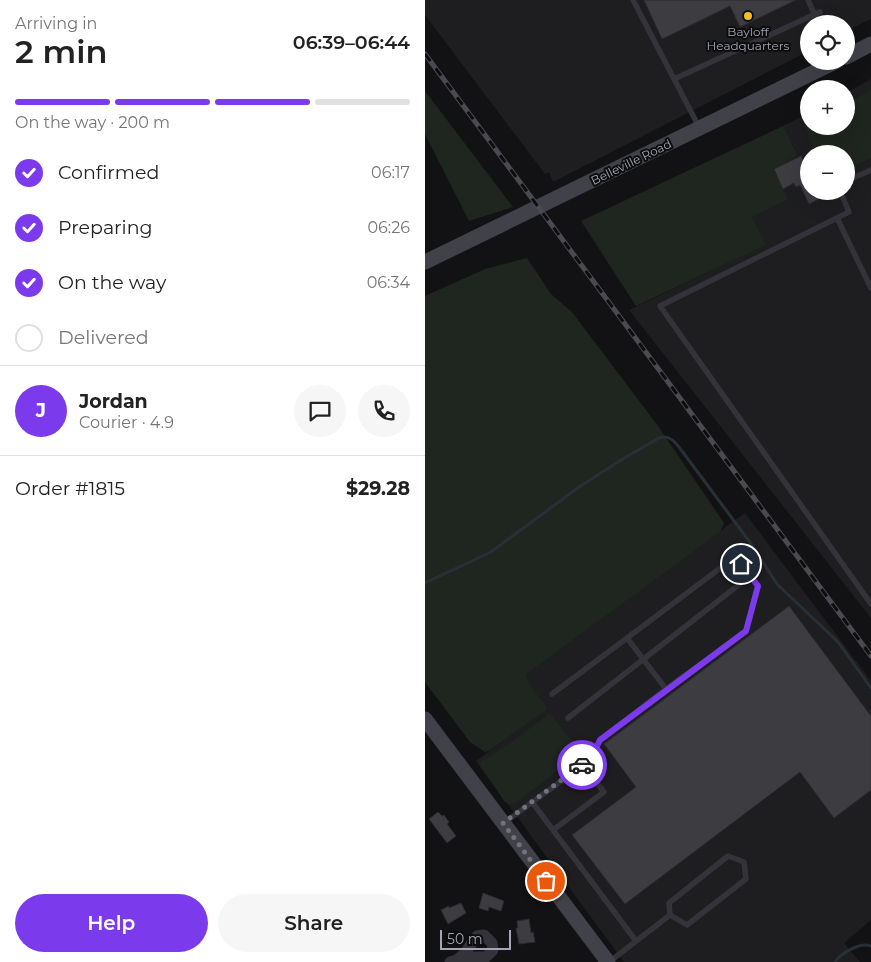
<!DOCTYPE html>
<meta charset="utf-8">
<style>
:root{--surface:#fff;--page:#f6f6f6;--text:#222;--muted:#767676;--line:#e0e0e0;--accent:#7c3aed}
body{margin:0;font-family:Montserrat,sans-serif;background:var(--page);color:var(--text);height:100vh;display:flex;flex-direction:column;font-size:19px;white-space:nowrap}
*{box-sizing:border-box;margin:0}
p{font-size:16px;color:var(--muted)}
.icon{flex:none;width:28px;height:28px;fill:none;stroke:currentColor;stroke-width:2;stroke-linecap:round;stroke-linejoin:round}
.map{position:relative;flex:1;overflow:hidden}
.details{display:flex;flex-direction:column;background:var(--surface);width:425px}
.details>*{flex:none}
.fabs{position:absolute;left:375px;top:15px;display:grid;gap:10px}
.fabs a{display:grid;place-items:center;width:55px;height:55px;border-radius:50%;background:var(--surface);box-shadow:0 5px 20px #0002;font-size:25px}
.scale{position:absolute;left:15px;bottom:12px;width:71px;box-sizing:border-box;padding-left:5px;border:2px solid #a3a7b4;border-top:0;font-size:14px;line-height:18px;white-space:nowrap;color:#a3a7b4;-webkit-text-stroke:4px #0d0d0e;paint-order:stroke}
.pin{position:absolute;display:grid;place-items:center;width:42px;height:42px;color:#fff;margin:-21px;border:2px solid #fff;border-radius:50%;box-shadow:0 1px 5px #0007}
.courier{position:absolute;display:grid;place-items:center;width:50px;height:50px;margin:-25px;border:4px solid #7c3aed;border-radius:50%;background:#fff;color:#222;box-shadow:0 1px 6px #0007}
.headline em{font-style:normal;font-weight:600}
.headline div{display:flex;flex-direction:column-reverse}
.headline{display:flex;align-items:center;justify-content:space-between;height:85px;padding:0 15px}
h1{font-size:32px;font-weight:600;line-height:38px}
.bar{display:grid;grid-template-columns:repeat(4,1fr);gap:8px 5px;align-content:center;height:60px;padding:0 15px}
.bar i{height:6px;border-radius:4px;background:var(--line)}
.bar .current{background:var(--accent)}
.bar p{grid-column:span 4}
.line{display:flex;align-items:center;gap:12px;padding:0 15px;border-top:1px solid var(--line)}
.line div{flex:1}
.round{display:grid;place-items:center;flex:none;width:52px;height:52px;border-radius:26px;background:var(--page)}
ol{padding:0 15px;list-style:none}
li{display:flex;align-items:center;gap:15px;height:55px}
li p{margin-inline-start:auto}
li .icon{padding:5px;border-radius:50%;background:var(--accent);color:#fff;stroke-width:4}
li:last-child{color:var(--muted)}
li i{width:28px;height:28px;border:2px solid var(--line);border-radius:50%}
.primary-button{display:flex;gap:10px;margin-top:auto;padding:10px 15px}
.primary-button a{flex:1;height:58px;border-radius:30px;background:var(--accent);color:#fff;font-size:20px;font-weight:600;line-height:58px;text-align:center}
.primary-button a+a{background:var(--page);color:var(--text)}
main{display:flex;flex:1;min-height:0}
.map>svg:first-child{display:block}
</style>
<main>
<section class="details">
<div class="headline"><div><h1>2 min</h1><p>Arriving in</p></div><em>06:39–06:44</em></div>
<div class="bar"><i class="current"></i><i class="current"></i><i class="current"></i><i></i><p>On the way · 200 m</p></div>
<ol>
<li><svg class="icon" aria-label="check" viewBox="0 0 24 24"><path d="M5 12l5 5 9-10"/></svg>Confirmed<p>06:17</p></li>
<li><svg class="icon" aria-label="check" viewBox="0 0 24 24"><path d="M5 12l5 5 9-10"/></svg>Preparing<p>06:26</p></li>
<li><svg class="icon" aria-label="check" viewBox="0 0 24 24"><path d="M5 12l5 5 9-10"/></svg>On the way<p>06:34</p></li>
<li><i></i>Delivered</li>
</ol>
<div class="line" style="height:90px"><b class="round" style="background:var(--accent);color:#fff">J</b><div><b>Jordan</b><p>Courier · 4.9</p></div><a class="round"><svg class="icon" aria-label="chat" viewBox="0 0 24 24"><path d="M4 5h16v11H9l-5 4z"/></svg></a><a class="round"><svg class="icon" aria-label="phone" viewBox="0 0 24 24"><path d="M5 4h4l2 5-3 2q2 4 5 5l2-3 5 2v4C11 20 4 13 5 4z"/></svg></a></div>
<div class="line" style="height:65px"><div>Order #1815</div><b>$29.28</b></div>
<div class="primary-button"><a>Help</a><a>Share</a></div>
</section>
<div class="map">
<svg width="446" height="962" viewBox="0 0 446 962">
<rect width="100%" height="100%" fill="#121214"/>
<path fill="#1e1e20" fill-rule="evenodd" d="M0 0H446V19L421 31V24H384V51L128 182 124 172 120 174 0 15Z
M446 79V618L204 310 340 245 327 217 347 169 373 156 358 126 384 113V126H421V93ZM384 154H421V191H384Z
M320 513 446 681V920L419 943 435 962H199L51 761 119 711 93 676Z"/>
<path fill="#1e261f" d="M446 90V158L421 170V154H391L380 126 384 124V126H421V104Z
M0 91 88 207 44 221 0 134Z
M358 126 373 156 348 169 363 199 327 217 341 245 211 306 156 221Z
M102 258 126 294 147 312 233 426 299 523 295 532 101 674 105 685 122 708 120 711 64 751 60 752 45 742 0 682V296L60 269Z
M125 713 156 753 90 803 85 804 80 802 55 766 56 762 88 741Z"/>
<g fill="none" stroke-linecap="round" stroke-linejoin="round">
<path stroke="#283037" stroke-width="3" d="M0 583 66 552 154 487 201 457 234 438C245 434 251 443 257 451L327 545 352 584 413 642 446 688
M410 962C416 953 435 942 446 946"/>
</g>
<path fill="#3c3c41" stroke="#2c2c30" d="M219 0H371L315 27 305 6 237 39Z
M376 156 384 173V191H392L396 198 384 204 375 185 371 187 369 183 358 189 349 169Z
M364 606 446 716V790L409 818 375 772 200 904 147 835 211 787 179 744Z
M13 812 17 816 19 815 24 822 22 824 31 836 22 843 4 819Z
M58 893 79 901 76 911 64 907 63 911 54 908Z
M36 903 41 913 23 924 16 910 24 906V908Z
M104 919 106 933 108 932 110 942 94 944 91 928H93L92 921Z"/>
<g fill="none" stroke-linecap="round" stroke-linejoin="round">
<path stroke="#333339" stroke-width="5.5" d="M208 0 274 127
M383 0 390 15
M249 79 395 12
M421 181 446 170
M415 191 424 212 235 306 446 604
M412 218 446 288
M202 638 302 563 316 564 333 586 321 631 241 689
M143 718 325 576
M107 802 211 941
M80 822 165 760 175 740 241 689 202 638 127 694
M128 830 179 792 158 764
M184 962 245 915 244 903 303 856 319 862 321 879 262 925 245 915"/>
<path stroke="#333339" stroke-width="11" d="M25 962 42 957H61L68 950 67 943 59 935 52 936 40 953 33 959"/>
<path stroke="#414249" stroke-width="15" d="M421 57 446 44
M0 262 412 61
M0 719 183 962"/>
<g stroke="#4a4b52" stroke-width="5">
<path id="rail" d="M0 54 446 656"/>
</g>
<use href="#rail" stroke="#0d0d0e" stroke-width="3" stroke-dasharray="9" stroke-linecap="butt"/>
</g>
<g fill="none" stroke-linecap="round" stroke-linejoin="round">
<path stroke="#70737c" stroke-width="5" stroke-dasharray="0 9" d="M121 881 78 823 157 765"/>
<path stroke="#7c3aed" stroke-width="6" d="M157 765 165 760 175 740 321 631 333 586 316 564"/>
</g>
<circle fill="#f5bd28" stroke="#0d0d0e" stroke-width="2" cx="323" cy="16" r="5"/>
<g text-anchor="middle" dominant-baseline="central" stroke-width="4" stroke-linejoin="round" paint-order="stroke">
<g font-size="12" fill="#a3a7b4" stroke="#0d0d0e">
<text x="323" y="31">Bayloff<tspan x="323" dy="14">Headquarters</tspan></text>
</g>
<g font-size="12" fill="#a3a7b4" stroke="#0d0d0e">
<text transform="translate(206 162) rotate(-26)">Belleville Road</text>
</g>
</g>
</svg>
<div class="fabs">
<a><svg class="icon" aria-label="locate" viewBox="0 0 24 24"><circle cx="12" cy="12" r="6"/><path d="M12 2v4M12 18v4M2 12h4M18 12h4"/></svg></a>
<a>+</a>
<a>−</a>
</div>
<div class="scale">50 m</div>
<div class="pin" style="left:121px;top:881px;background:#ea580c"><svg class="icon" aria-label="bag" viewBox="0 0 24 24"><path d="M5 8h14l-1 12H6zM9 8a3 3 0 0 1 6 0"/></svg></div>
<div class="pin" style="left:316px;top:564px;background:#1f2937"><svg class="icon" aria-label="home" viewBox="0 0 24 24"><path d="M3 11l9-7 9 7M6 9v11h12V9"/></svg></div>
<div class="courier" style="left:157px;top:765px"><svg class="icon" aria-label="car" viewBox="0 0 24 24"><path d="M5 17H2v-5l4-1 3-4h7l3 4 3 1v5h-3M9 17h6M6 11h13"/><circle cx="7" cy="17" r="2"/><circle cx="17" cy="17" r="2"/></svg></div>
</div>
</main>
